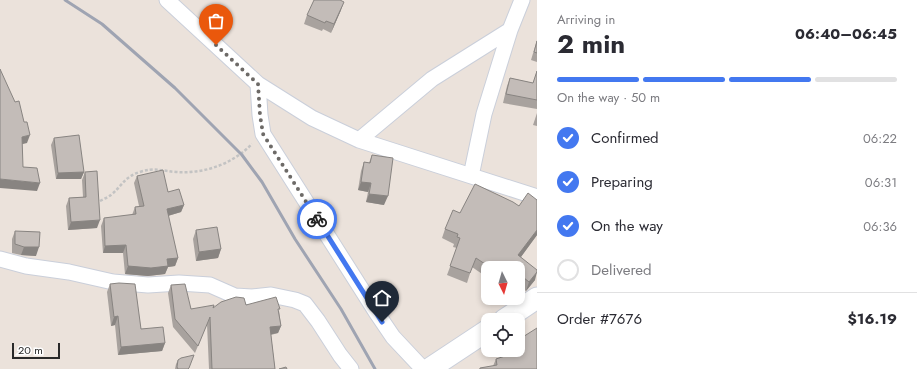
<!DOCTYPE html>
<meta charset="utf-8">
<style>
:root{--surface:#fff;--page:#f2f2f3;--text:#2b2b33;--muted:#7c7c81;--line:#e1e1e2;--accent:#4378f0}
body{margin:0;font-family:Jost,sans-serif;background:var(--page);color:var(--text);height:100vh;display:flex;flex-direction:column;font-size:15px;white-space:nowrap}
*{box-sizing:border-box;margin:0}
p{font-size:13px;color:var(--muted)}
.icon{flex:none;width:22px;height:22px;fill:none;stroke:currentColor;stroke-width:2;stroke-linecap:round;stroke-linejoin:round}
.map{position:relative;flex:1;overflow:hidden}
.details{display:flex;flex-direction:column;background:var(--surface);width:380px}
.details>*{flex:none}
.needle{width:26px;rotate:175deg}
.fabs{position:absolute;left:481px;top:261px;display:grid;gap:8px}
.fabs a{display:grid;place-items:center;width:44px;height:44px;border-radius:8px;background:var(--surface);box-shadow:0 2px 6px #0003;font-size:20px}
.scale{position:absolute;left:12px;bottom:10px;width:48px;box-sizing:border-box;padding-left:4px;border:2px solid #292929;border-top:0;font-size:11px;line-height:14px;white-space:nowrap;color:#292929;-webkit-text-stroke:3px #fff;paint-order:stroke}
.pin{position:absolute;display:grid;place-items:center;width:34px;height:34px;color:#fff;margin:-41px -17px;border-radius:50% 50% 50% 0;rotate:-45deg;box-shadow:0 0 4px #0007}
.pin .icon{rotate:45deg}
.courier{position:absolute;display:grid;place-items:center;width:40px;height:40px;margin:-20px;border:3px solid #4378f0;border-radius:50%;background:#fff;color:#222;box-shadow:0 1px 5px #0007}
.overview em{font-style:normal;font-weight:700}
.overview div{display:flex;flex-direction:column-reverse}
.overview{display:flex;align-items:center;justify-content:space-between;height:68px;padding:0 20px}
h1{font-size:26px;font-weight:700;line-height:30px}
.bar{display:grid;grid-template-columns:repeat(4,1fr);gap:6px 4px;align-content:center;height:48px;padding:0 20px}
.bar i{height:5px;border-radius:3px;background:var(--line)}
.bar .on{background:var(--accent)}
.bar p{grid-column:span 4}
.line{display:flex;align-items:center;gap:10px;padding:0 20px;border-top:1px solid var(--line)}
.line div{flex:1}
ol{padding:0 20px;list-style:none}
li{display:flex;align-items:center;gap:12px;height:44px}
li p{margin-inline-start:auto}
li .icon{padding:4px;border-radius:50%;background:var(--accent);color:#fff;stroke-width:4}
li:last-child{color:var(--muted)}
li i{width:22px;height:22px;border:2px solid var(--line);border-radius:50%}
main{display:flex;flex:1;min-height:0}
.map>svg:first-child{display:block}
</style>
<main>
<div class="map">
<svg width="537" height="369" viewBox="0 0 537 369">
<rect width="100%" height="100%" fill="#ebe2db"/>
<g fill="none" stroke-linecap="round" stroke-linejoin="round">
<g stroke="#cacfda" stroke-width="17">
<path id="street" d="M167 0 258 84 312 118 359 140 537 197
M258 84 260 115 263 134 376 312 393 337 423 369
M359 140 432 79 510 30
M471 176 484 114 510 30 522 0
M0 259 26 266 69 272 113 282 148 285 179 283 210 285 235 296 252 297 271 295 295 300 305 304 318 321 340 355 351 369"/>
</g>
<g stroke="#cacfda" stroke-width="23">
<path id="secondary" d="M504 320 537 298
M429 369 488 330"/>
</g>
<path stroke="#c3c3c3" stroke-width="2.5" stroke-dasharray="3 2" stroke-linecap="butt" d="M100 201C104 199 108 197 111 195 122 186 125 176 140 172 154 167 163 171 176 172 205 174 232 164 252 144"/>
<use href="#street" stroke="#fff" stroke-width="15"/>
<use href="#secondary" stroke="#fff" stroke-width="21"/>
<path stroke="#9fa4b2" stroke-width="3" d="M65 0 102 24 175 88 242 155 262 182 295 239 341 309 375 369"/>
</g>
<path fill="#a8a29e" d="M341 10 331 33 323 29 322 31 304 24 307 15Z
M537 40V62L531 60Z
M537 71V109L503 103 507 86 510 78 533 83Z
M537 113V126L533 125Z
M54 138 84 172 81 179H56L51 145Z
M372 155 384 205 366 202 368 192 358 190 361 171 364 162 369 163Z
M85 172 97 228 68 230 66 206 69 198 83 197 82 180Z
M137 176 168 192 184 205 181 212 168 216 178 258 175 266 168 267 165 274 148 276 125 274 123 253H103L101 226 104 218 132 215 135 207 139 206 134 183Z
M460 213 537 235 521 257 535 280 526 291 518 285V268H488V278L472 267 467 283 447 275 457 248 453 247 454 244 442 238 445 229Z
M196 230 221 249 218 258 196 261 193 239Z
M15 231 36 256 21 255 12 253V239Z
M110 284 141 329 165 343 162 351 118 355 115 325 111 326 107 292Z
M171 285 191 309 246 305 279 311 281 326 278 333 271 335 275 369H209L207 324 195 353 173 327 168 293Z
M518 340 537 369H479L480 368 493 366 496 359 514 353 512 351 513 350H518Z
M178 360 189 369H175L176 364Z"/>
<path fill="#888481" d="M344 2 341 10 331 33 334 24Z
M30 135 27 143 19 145 22 137Z
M84 172 81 179H56L58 173Z
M0 179 40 183 37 191 0 188Z
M361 182 371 183 368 192 358 190Z
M369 194 388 196 384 205 366 202Z
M184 205 181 212 164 217 167 209Z
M100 220 97 228 68 230 71 222Z
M537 230V235L515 265 518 255Z
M126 245 123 253H103L105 246Z
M24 247H39L36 256 21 255Z
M221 249 218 258 196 261 199 252Z
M178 258 175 266 168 267 165 274 148 276 125 274 128 266 167 259Z
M537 272 535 280 526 291 529 282Z
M118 316 115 325 111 326 114 317Z
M281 326 278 333 267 335 270 327Z
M165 343 162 351 118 355 121 347Z"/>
<path fill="#c3bcb8" stroke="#888481" d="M314 0H340L344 2 334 24 326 21 325 23 307 15Z
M537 41V53L534 52Z
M0 69 15 102 19 101 24 122H27L30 135 22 137 23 167 37 168 40 183 0 179Z
M537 71V100L506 94 510 78 533 83Z
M79 135 84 172 58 173 54 138Z
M372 155 393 158 388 196 369 194 371 183 361 182 364 162 370 163Z
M163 170 168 192 179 189 184 205 167 209 178 258 167 259 168 266 151 268 128 266 126 245 105 246 104 218 136 214 135 207 144 206 137 176Z
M97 171 100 220 71 222 69 198 86 197 85 172Z
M475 184 513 202 519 206 528 193 537 200V230L518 255 537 270V272L529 282 518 273V268H513L505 262 501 268H491L476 258 470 273 450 266 460 238 457 237 458 234 445 229 453 210 460 213Z
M217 227 221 249 199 252 196 230Z
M15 231 40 232 39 247H24L15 244Z
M119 283 135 284 141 329 163 327 165 343 121 347 118 316 114 317 110 284Z
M185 284 191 309 214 305 213 308 221 302 236 297 244 298 246 305 276 297 280 309H278L281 326 270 327 275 369H212L210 317 198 346 175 319 171 285Z
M537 328V369H480V368L497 365 496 359 517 352 516 350H518V347L519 346 518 345V340Z
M194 355 189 368 188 369H178L177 367 178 360 181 358Z
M286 367 287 369H279Z"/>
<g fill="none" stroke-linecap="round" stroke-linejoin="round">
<path stroke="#6d6a67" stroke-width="4" stroke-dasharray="0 7.2" d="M216 45 258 84 260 115 263 134 317 219"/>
<path stroke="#4378f0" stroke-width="5" d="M317 219 382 322"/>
</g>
</svg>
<div class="fabs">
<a><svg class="needle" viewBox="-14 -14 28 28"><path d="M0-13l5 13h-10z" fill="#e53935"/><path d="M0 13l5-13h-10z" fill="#7c7c81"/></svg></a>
<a><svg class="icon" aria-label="locate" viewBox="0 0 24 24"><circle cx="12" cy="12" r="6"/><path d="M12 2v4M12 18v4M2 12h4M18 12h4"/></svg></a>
</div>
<div class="scale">20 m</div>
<div class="pin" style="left:216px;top:45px;background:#ea580c"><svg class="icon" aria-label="bag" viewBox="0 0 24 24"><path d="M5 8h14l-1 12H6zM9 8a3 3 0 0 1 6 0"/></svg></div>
<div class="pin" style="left:382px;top:322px;background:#1f2937"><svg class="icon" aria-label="home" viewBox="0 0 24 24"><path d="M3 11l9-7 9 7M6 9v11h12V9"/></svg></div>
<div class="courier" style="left:317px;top:219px"><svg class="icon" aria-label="bike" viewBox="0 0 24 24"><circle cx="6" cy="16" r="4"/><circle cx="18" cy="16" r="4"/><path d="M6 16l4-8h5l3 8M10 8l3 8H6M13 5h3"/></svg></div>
</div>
<section class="details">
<div class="overview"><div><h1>2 min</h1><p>Arriving in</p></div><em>06:40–06:45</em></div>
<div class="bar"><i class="on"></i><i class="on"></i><i class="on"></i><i></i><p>On the way · 50 m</p></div>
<ol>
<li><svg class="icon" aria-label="check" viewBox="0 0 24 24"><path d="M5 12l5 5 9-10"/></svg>Confirmed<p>06:22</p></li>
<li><svg class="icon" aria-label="check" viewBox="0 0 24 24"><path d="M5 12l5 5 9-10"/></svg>Preparing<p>06:31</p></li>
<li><svg class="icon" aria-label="check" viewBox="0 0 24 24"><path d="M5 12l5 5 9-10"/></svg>On the way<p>06:36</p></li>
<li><i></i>Delivered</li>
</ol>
<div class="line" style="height:52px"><div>Order #7676</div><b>$16.19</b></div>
</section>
</main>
